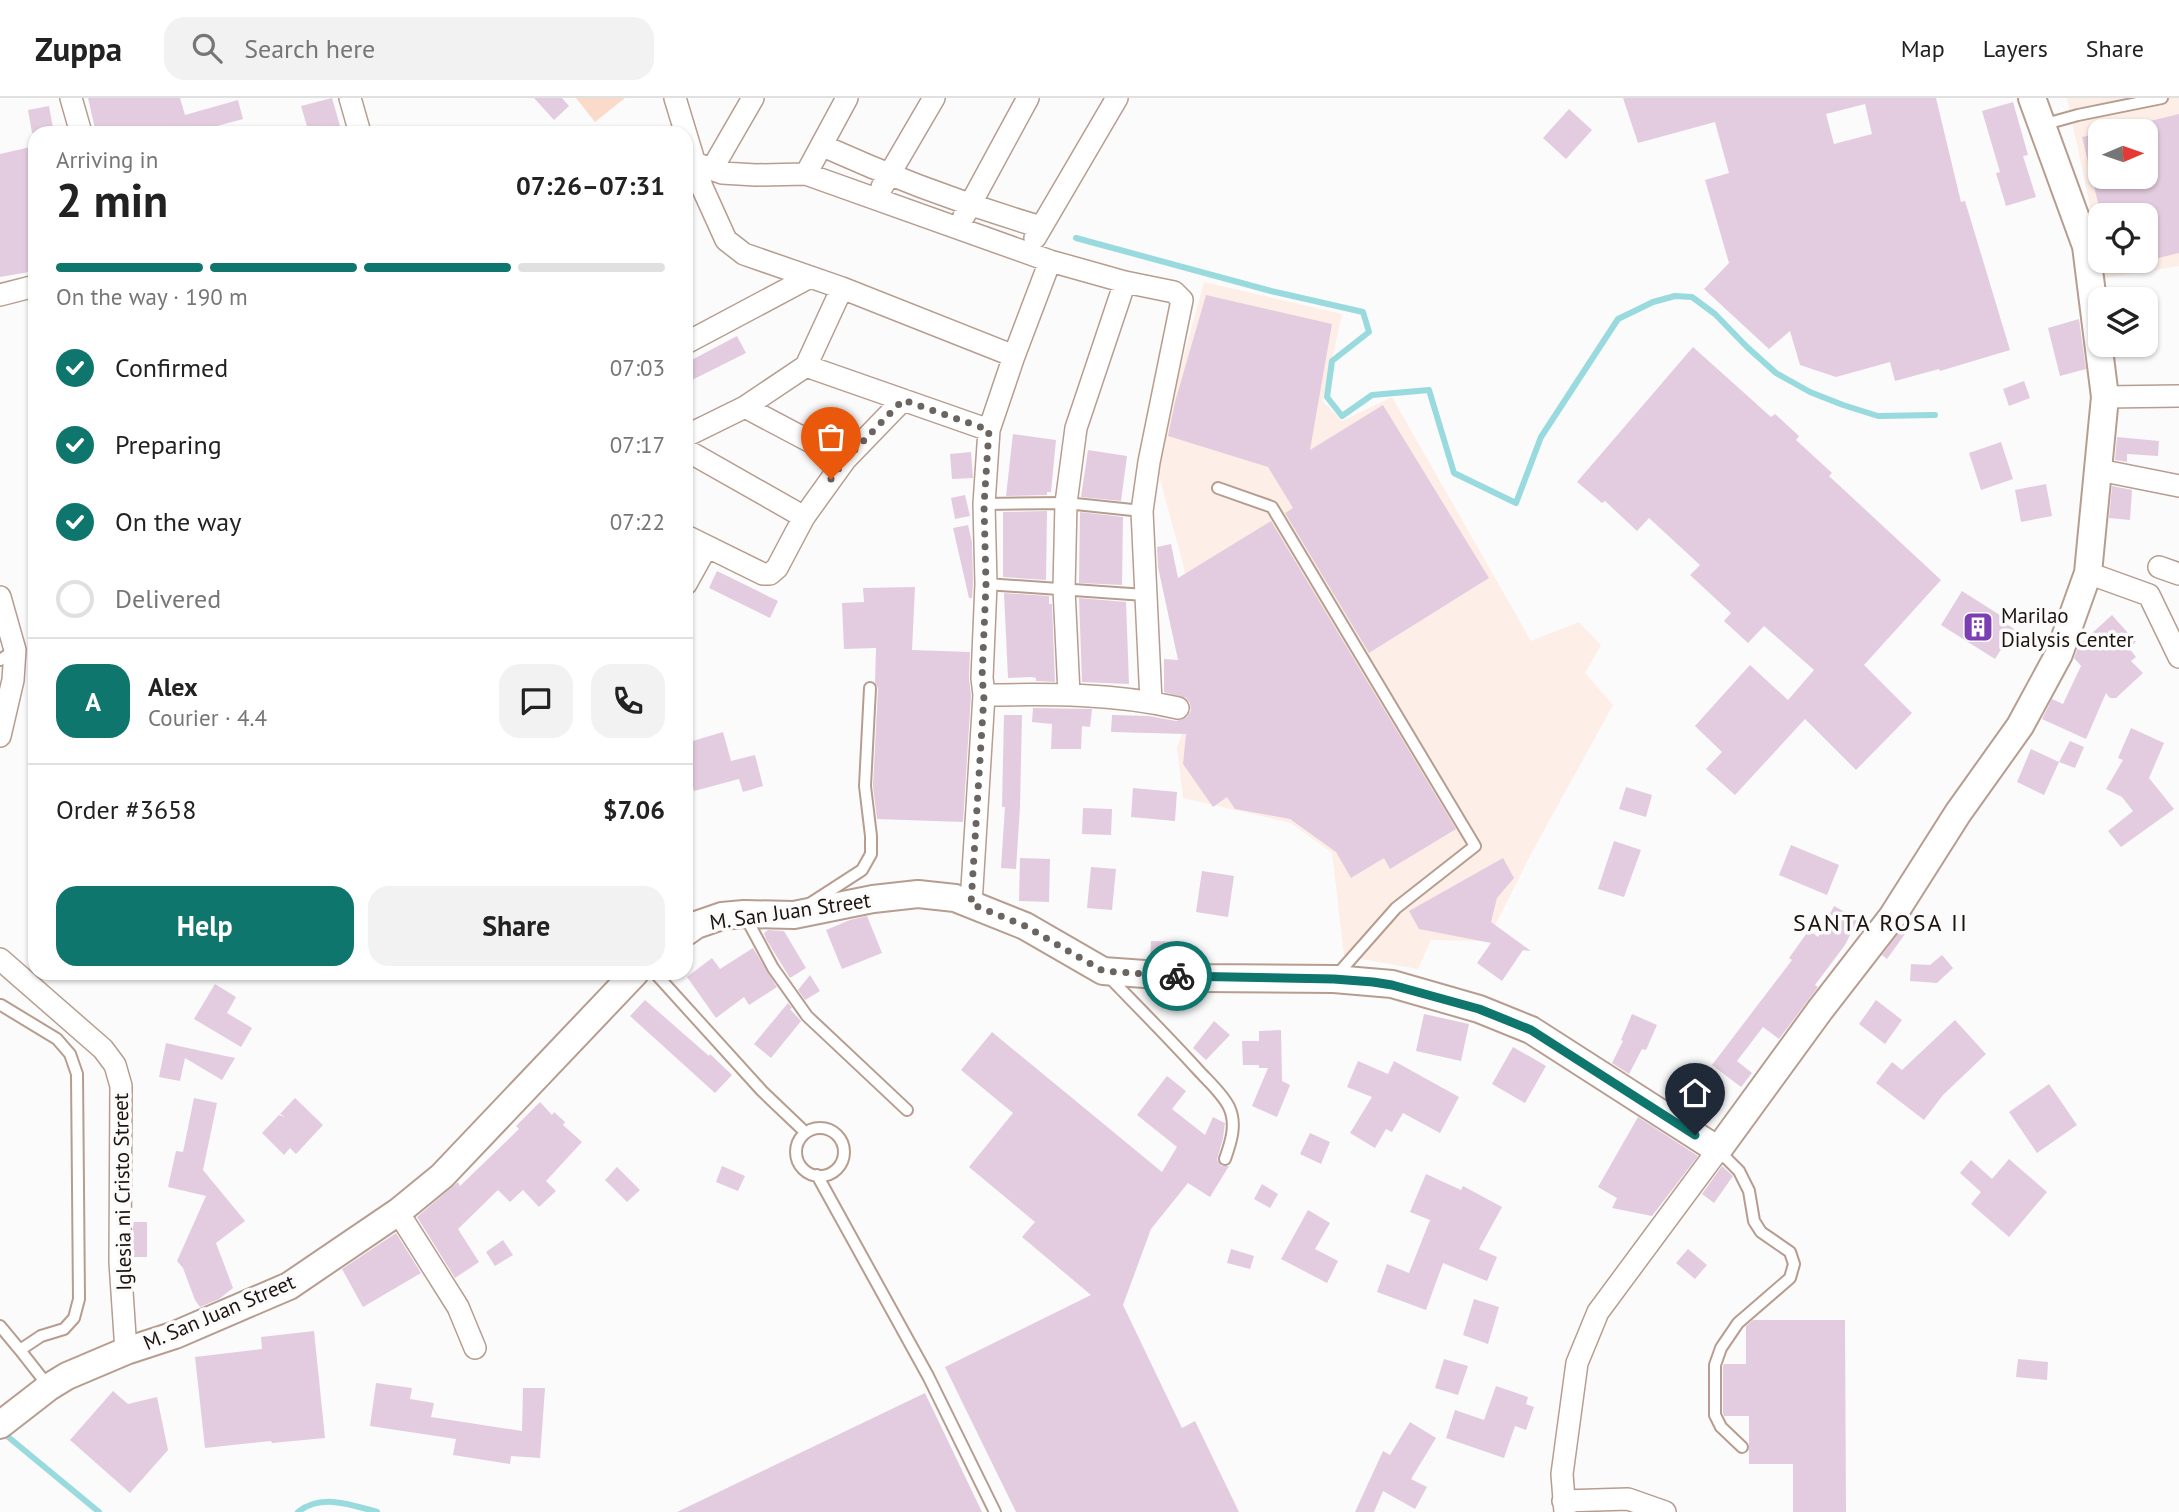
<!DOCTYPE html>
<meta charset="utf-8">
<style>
:root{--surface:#fff;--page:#f2f2f2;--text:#222;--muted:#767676;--line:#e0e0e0;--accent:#0f766e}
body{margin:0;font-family:"PT Sans",sans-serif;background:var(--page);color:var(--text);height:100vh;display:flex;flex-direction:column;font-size:26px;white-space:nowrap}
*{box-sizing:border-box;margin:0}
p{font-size:23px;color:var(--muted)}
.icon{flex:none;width:38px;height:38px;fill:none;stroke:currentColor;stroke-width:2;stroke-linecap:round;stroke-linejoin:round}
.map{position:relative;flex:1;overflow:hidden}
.panel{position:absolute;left:28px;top:28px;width:665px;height:854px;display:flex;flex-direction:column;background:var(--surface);border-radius:21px;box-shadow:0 2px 5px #0004}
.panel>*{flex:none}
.needle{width:46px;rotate:88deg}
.controls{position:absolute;left:2088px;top:21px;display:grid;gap:14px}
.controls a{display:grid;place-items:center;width:70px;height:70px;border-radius:14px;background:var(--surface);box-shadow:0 2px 5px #0004;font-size:35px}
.pin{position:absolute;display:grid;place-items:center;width:60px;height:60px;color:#fff;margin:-72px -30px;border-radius:50% 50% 50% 0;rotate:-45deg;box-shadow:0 0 7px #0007}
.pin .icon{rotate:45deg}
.courier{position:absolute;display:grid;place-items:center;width:70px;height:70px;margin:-35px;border:5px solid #0f766e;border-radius:50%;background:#fff;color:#222;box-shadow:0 2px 9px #0007}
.head em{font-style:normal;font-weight:700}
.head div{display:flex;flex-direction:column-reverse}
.head{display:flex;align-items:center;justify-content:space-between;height:119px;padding:0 28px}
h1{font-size:46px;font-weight:700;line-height:52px}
.bar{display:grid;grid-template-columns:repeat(4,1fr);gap:10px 7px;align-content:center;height:84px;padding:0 28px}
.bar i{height:9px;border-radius:5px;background:var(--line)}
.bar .active{background:var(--accent)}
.bar p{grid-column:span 4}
.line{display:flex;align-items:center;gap:18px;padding:0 28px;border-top:2px solid var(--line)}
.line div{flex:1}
.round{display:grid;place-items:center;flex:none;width:74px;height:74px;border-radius:21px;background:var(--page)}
ol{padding:0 28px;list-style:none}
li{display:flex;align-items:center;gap:21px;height:77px}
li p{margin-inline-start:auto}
li .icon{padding:7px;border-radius:50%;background:var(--accent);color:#fff;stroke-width:4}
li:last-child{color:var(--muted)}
li i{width:38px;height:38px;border:4px solid var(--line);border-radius:50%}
.cta{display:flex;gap:14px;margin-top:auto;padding:14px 28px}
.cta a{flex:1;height:80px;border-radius:21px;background:var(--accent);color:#fff;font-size:28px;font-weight:700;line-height:80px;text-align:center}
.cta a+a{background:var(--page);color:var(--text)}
header{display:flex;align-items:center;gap:42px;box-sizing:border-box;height:98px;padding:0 35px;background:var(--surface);border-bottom:2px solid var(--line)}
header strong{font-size:33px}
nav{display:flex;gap:38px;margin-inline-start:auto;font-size:24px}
.search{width:490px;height:63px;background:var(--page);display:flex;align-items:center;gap:18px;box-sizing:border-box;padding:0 24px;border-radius:21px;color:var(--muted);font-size:26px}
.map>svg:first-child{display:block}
</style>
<header>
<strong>Zuppa</strong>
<div class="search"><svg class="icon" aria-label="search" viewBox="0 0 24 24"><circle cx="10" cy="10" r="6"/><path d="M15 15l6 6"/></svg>Search here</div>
<nav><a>Map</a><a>Layers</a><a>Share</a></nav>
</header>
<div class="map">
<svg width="2179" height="1414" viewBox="0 0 2179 1414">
<rect width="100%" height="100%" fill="#fbfbfb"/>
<path fill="#fdefe7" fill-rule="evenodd" d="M2067 0H2179V168L2105 180 2102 163H2146V117H2100V155ZM2100 33H2146V79H2100Z
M1204 184 1342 216 1323 303 1342 323 1392 299 1531 543 1579 524 1601 547 1585 575 1613 607 1531 756 1487 843 1431 842 1418 871 1344 858 1332 755 1291 725 1183 700 1177 650 1187 621 1181 601 1193 554 1184 470 1155 363Z"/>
<path fill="#fadbca" d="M576 0H625L595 24Z"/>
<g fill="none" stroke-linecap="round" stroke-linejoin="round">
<path stroke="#98dadd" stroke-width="6" d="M1076 140 1271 193 1363 214 1369 234 1332 263 1327 299 1342 318 1372 297 1429 292 1454 375 1516 405 1541 339 1618 221 1653 204 1675 198 1692 199 1715 216 1747 249 1776 275 1810 294 1843 307 1878 318 1935 317
M1 1333 99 1414
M298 1414C321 1395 352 1407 377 1414"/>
</g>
<path fill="#e3ccdf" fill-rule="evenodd" d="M88 0H180L185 17 238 2 243 21 191 35H96Z
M332 0 342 35H309L301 8Z
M534 0H562L569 8 554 22Z
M1623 0H1936L1961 104 1965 103 2010 252 1940 273 1939 271 1895 283 1890 264 1836 279 1800 267 1790 233 1769 251 1704 191 1729 165 1705 82 1729 75 1715 24 1638 45ZM1865 6 1872 36 1834 46 1826 16Z
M2013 4 2028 57 2023 58 2036 99 2006 108 1996 75 2000 74 1982 13Z
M49 8 54 35H32L28 12Z
M1569 11 1592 32 1566 61 1543 40Z
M2179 16V155L2146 163V117H2101L2082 39 2100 35V79H2146V24Z
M35 48V173L0 179V56Z
M1206 197 1332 226 1310 352 1383 307 1489 480 1369 555 1285 415 1293 410 1268 369 1168 338 1175 304Z
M2079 221 2086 271 2060 278 2048 230Z
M737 238 746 255 686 285V265Z
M1693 249 1771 319 1775 316 1799 338 1796 342 1832 375 1829 378 1941 482 1864 567 1912 615 1856 672 1805 621 1735 697 1706 671 1722 654 1695 628 1750 567 1788 602 1814 572 1764 528 1748 545 1724 523 1731 515 1690 477 1700 467 1649 420 1637 433 1605 403 1602 405 1577 384Z
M2024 283 2030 300 2009 308 2003 291Z
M1013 336 1056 342 1051 394H1047V397L1006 398Z
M2117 339 2159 343 2158 358 2127 356V364L2115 362Z
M2001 344 2013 381 1981 392 1969 355Z
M1088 352 1127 358 1121 403 1081 399Z
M971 354 973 380 952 381 950 356Z
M2046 386 2052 418 2021 424 2015 392Z
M2112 388 2132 392 2130 422 2109 420Z
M965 397 970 418 955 421 951 400Z
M1047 413 1046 482 1003 479V414Z
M1080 414 1123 419 1122 487 1079 485Z
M1271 423 1456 731 1390 771 1384 760 1351 780 1336 754 1290 721 1235 711 1227 699 1213 709 1183 666 1186 636 1111 634 1112 617 1149 618 1176 623 1187 619 1191 613 1190 605 1186 600 1164 594V561L1178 562 1158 469 1157 449 1171 446 1178 480Z
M968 427 972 444 973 486 972 500H969L953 430Z
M717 473 778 503 770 520 709 490Z
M915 489 912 552 970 554 969 580 971 597 963 724 877 721 873 688 878 590 875 584 876 550 844 551 842 505 864 504 863 490Z
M1962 493 2003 519 2002 523 2014 531 1995 561 1941 527Z
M1004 495 1049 498V506H1052L1055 584 1036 583V580L1031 579 1008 580Z
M1079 500 1126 504 1129 586 1082 584Z
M2112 517 2136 544 2129 550 2136 559 2131 563 2143 575 2116 600H2110L2106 595 2086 641 2042 621 2052 601 2063 606 2081 568 2074 560 2079 547Z
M1033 610 1092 611 1090 629 1082 628 1081 651H1051L1052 626 1032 624Z
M1004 617H1022L1020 709 1016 771 1001 770 1005 709H1002Z
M2131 630 2164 645 2149 680 2174 711 2121 749 2108 733 2133 713 2122 699 2106 691 2123 662 2118 660Z
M723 634 731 663 755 657 763 688 743 694 739 681 694 693 686 662V645Z
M2070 643 2084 649 2075 670 2059 664Z
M2031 651 2059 664 2044 697 2017 684Z
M1626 689 1652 697 1646 719 1619 711Z
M1133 690 1177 694 1175 723 1131 719Z
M1083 710 1112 711 1111 737 1082 736Z
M1614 743 1641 752 1624 799 1598 791Z
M1791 747 1839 767 1827 797 1779 777Z
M1020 760 1050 761 1049 804 1019 803Z
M1503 760 1514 780 1497 800 1491 824 1531 853 1523 852 1502 883 1477 865 1491 845 1419 831 1409 813Z
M1091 769 1116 771 1112 812 1087 810Z
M1202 773 1234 778 1228 819 1196 814Z
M1834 808 1858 821 1845 847 1815 887 1818 889 1779 941 1763 929 1737 963 1752 975 1741 989 1712 967 1792 862 1789 860 1809 832 1818 839Z
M1913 815 1918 818 1887 861 1882 857Z
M867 818 882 855 842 871 826 832 850 822Z
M768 832 784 833 806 870 790 880 766 841 764 835Z
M1151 843 1184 844 1183 863 1150 861Z
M753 850 777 889 749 907 744 899 716 920 687 879 712 860 720 871Z
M1942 857 1953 870 1937 885 1910 883 1911 866 1930 867Z
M810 877 820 893 805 902 798 892Z
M215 886 236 899 227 915 252 930 241 949 194 921Z
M645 902 709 958 710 956 732 977 715 995 630 918Z
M1876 902 1902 922 1885 946 1859 926Z
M788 905 792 910 790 911 801 923 771 960 754 946Z
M1424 916 1469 926 1461 963 1416 953Z
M1632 916 1657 927 1646 952 1642 951 1629 976 1612 965 1623 943 1621 942Z
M1955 922 1986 956 1943 997 1924 1022 1876 985 1892 964 1902 972Z
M1214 923 1230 937 1206 962 1193 950Z
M1281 932 1282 983 1290 987 1277 1019 1252 1008 1268 970H1259V967H1243L1242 943H1259V933Z
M992 934 1162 1074 1177 1049 1137 1017 1167 978 1186 993 1172 1011 1205 1037 1213 1019 1225 1025 1223 1040 1217 1062 1222 1068H1229L1210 1099 1188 1085 1151 1131 1123 1207 1182 1330 1195 1323 1239 1414H1016L945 1269 1091 1197 1022 1139 1035 1124 969 1069 1013 1015 961 972Z
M166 945 183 949 235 960 222 982 185 960 180 983 159 979Z
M1513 949 1546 968 1525 1005 1492 986Z
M1358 963 1388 976 1394 963 1459 999 1440 1035 1403 1015 1392 1034 1386 1031 1375 1050 1350 1035 1372 999 1347 989Z
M2049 986 2077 1027 2037 1055 2009 1014Z
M194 1000 217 1005 203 1072 245 1123 216 1145 233 1190 219 1201 200 1209 195 1202 183 1170 177 1163 206 1098 168 1089 176 1053 183 1054Z
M295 1000 323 1027 296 1056 290 1050 284 1057 262 1035 279 1017 285 1019 280 1016Z
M540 1004 552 1017 554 1014 565 1024 563 1027 582 1044 546 1083 556 1093 539 1109 523 1092 510 1104 498 1092 458 1131 479 1164 455 1180 417 1119 458 1084 460 1088 519 1031 516 1028Z
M1638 1019 1698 1058 1652 1118 1612 1110 1617 1100 1598 1089Z
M1310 1035 1330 1044 1321 1066 1300 1056Z
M2009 1061 2047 1094 2009 1139 1971 1106 1981 1094 1960 1075 1971 1062 1992 1081Z
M722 1068 745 1078 738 1093 716 1084Z
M1722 1068 1733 1078 1714 1105 1702 1096Z
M617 1069 640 1092 627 1104 605 1082Z
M1426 1076 1461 1092 1463 1088 1502 1109 1479 1151 1497 1159 1487 1183 1443 1165 1426 1212 1377 1194 1387 1166 1409 1175 1430 1122 1410 1114Z
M1262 1086 1278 1096 1270 1110 1254 1101Z
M1308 1112 1330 1125 1315 1151 1338 1163 1327 1185 1281 1161Z
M133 1124H147V1159H133Z
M396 1135 421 1175 363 1209 342 1171Z
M503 1142 513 1157 495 1168 486 1154Z
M1231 1151 1254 1158 1250 1171 1227 1165Z
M1688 1151 1707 1167 1695 1181 1676 1165Z
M1474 1201 1499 1209 1488 1246 1463 1237Z
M1753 1222H1845L1846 1414H1793V1366H1749V1318H1724L1723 1315V1268L1724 1266H1746V1228Z
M314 1233 325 1340 272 1345 271 1343 205 1350 195 1259 262 1251 261 1239Z
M1444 1261 1468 1268 1458 1297 1435 1290Z
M2018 1261 2048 1264 2047 1282 2016 1279Z
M376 1285 412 1290 410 1301 434 1305 431 1319 522 1333 523 1290H545L540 1360 511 1358 510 1366 453 1357 456 1341 370 1328Z
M1496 1288 1528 1299 1526 1306 1534 1309 1526 1332 1515 1328 1504 1360 1446 1340 1455 1312 1484 1322Z
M113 1293 128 1306 157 1299 168 1352 130 1395 70 1342Z
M925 1295 982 1414H677Z
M1410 1324 1436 1340 1411 1381 1427 1389 1415 1411 1383 1393 1374 1414H1355L1383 1353 1390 1357Z"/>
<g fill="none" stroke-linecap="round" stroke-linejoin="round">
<g stroke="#b79d8f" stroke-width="14">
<path id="service" d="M2042 27 2078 17 2162 0
M1218 390 1272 409 1475 748 1396 810 1336 878
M984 406 1066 405 1142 413
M986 486 1145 497
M0 562 15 552
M811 805 862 772 871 756V738L865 688 870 590
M745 818 773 870 807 918 907 1012
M655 875 762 993 805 1034
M1108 878C1138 909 1169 940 1198 972 1208 983 1222 995 1229 1009 1237 1026 1231 1044 1225 1061
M1 907 57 941 70 956 77 976 79 1201 74 1220 64 1231 41 1238 20 1252 49 1289
M796 1054a24 24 0 1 1 48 0a24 24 0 1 1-48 0Z
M1718 1052 1739 1073 1749 1093 1754 1123 1761 1134 1790 1154 1794 1166 1790 1180 1738 1225 1721 1250 1715 1267V1317L1721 1329 1742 1349
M817 1077 928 1278 995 1414
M0 1228 20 1252"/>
</g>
<g stroke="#b79d8f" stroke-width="24">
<path id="minor" d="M71 0 81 35
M350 0 360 35
M675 0 702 89 726 142 744 156 842 190 1014 258
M823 48C894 80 966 107 1041 129
M712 71 753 0
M686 72 695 65 722 75 756 77 806 76 1050 163 1014 258 989 332 984 406 986 486 982 580 984 597 971 806
M806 76 847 0
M882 89 934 0
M964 118 1028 0
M1035 140 1117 0
M1050 163 1125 184 1174 194 1182 202 1149 364 1142 413 1151 604
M0 197 35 188
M686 245 810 179
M806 268 989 332
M2105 299 2179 298
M745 309 845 362
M686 338 745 309 806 268 842 190
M686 352 804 419
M2099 372 2179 388
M686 438 763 476H770L777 470 804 419 845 362 903 302
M2159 469 2179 476
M2088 475 2149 497 2179 559
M686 486 706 450
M0 499 15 552 13 582 0 638
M1069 596 1064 491 1066 405 1076 330 1125 184
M984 597C1049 596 1114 595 1178 610
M0 861 103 951 115 967 121 988 120 1164 126 1253
M398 1114 458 1209 475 1250
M1563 1403 1628 1401 1665 1414
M1565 1414 1562 1376 1577 1265 1598 1214 1718 1052"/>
</g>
<g stroke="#b79d8f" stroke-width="30">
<path id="tertiary" d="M686 834 696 827 722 818 744 816 794 817 873 801 918 796 955 800 1025 828 1103 873 1200 880 1334 881 1392 886 1479 911 1531 932 1718 1052 1820 912 1892 819 1958 715 2020 628 2059 556 2088 475 2105 299 2086 148 2032 0
M0 1327 49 1289 67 1278 126 1253 175 1237 289 1188 398 1114 442 1078 635 875"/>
</g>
<use href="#service" stroke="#fff" stroke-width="10"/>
<use href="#minor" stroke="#fff" stroke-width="21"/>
<use href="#tertiary" stroke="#fff" stroke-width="26"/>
</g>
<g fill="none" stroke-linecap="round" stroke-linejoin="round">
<path stroke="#6b6562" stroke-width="7" stroke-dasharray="0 12.6" d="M831 381 845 362 903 302 989 332 984 407 986 486 982 580 984 597 971 806 1025 828 1103 873 1177 878"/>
<path stroke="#0f766e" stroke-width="9" d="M1177 878 1334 881 1373 884 1392 887 1479 911 1531 932 1695 1037"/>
</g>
<defs>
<g id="building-square" transform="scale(1.575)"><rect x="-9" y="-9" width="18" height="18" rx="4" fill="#7c3eb3" stroke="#fbfbfb"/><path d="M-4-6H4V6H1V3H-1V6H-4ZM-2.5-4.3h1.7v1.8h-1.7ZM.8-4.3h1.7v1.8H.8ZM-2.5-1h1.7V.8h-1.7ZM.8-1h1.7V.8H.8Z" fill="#fff"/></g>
</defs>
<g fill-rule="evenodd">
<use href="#building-square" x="1978" y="529"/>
</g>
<g text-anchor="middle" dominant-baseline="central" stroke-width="7" stroke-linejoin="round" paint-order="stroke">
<g font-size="21" fill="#1e140f" stroke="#fbfbfb" text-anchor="start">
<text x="2001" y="517">Marilao<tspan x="2001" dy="24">Dialysis Center</tspan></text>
</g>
<g font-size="21" fill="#1e140f" stroke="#fbfbfb">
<text transform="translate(790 813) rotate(-8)">M. San Juan Street</text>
<text transform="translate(122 1094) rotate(-91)">Iglesia ni Cristo Street</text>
<text transform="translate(219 1214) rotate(-23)">M. San Juan Street</text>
</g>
<g font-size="24" letter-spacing="2" fill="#1e140f" stroke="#fbfbfb">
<text x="1881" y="824">SANTA ROSA II</text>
</g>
</g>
</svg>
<div class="controls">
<a><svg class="needle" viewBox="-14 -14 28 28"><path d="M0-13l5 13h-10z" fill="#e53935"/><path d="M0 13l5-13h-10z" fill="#767676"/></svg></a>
<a><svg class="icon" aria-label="locate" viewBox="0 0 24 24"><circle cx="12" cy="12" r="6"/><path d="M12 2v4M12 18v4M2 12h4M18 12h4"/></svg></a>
<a><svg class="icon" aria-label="layers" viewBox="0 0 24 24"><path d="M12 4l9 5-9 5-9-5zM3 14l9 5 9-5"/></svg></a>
</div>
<div class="pin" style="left:831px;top:381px;background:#ea580c"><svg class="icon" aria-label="bag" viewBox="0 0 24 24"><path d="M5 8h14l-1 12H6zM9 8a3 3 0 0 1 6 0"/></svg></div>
<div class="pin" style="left:1695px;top:1037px;background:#1f2937"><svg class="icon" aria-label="home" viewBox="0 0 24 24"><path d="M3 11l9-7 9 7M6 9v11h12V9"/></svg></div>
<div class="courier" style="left:1177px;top:878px"><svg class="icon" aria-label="bike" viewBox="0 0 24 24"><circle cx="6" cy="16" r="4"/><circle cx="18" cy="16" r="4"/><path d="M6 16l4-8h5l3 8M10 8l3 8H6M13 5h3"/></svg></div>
<section class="panel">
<div class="head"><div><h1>2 min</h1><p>Arriving in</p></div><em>07:26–07:31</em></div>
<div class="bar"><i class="active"></i><i class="active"></i><i class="active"></i><i></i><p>On the way · 190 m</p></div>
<ol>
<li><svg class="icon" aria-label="check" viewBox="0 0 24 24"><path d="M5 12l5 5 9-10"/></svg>Confirmed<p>07:03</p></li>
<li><svg class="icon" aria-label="check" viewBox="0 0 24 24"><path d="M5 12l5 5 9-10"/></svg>Preparing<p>07:17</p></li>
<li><svg class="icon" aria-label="check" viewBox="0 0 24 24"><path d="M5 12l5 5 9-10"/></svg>On the way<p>07:22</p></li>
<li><i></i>Delivered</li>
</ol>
<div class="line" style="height:126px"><b class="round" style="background:var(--accent);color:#fff">A</b><div><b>Alex</b><p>Courier · 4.4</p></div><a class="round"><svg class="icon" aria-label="chat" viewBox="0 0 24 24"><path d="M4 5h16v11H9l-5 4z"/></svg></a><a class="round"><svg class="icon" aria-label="phone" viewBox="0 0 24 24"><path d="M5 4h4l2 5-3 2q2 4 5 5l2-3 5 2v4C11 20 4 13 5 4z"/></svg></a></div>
<div class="line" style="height:91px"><div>Order #3658</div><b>$7.06</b></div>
<div class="cta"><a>Help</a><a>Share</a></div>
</section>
</div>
